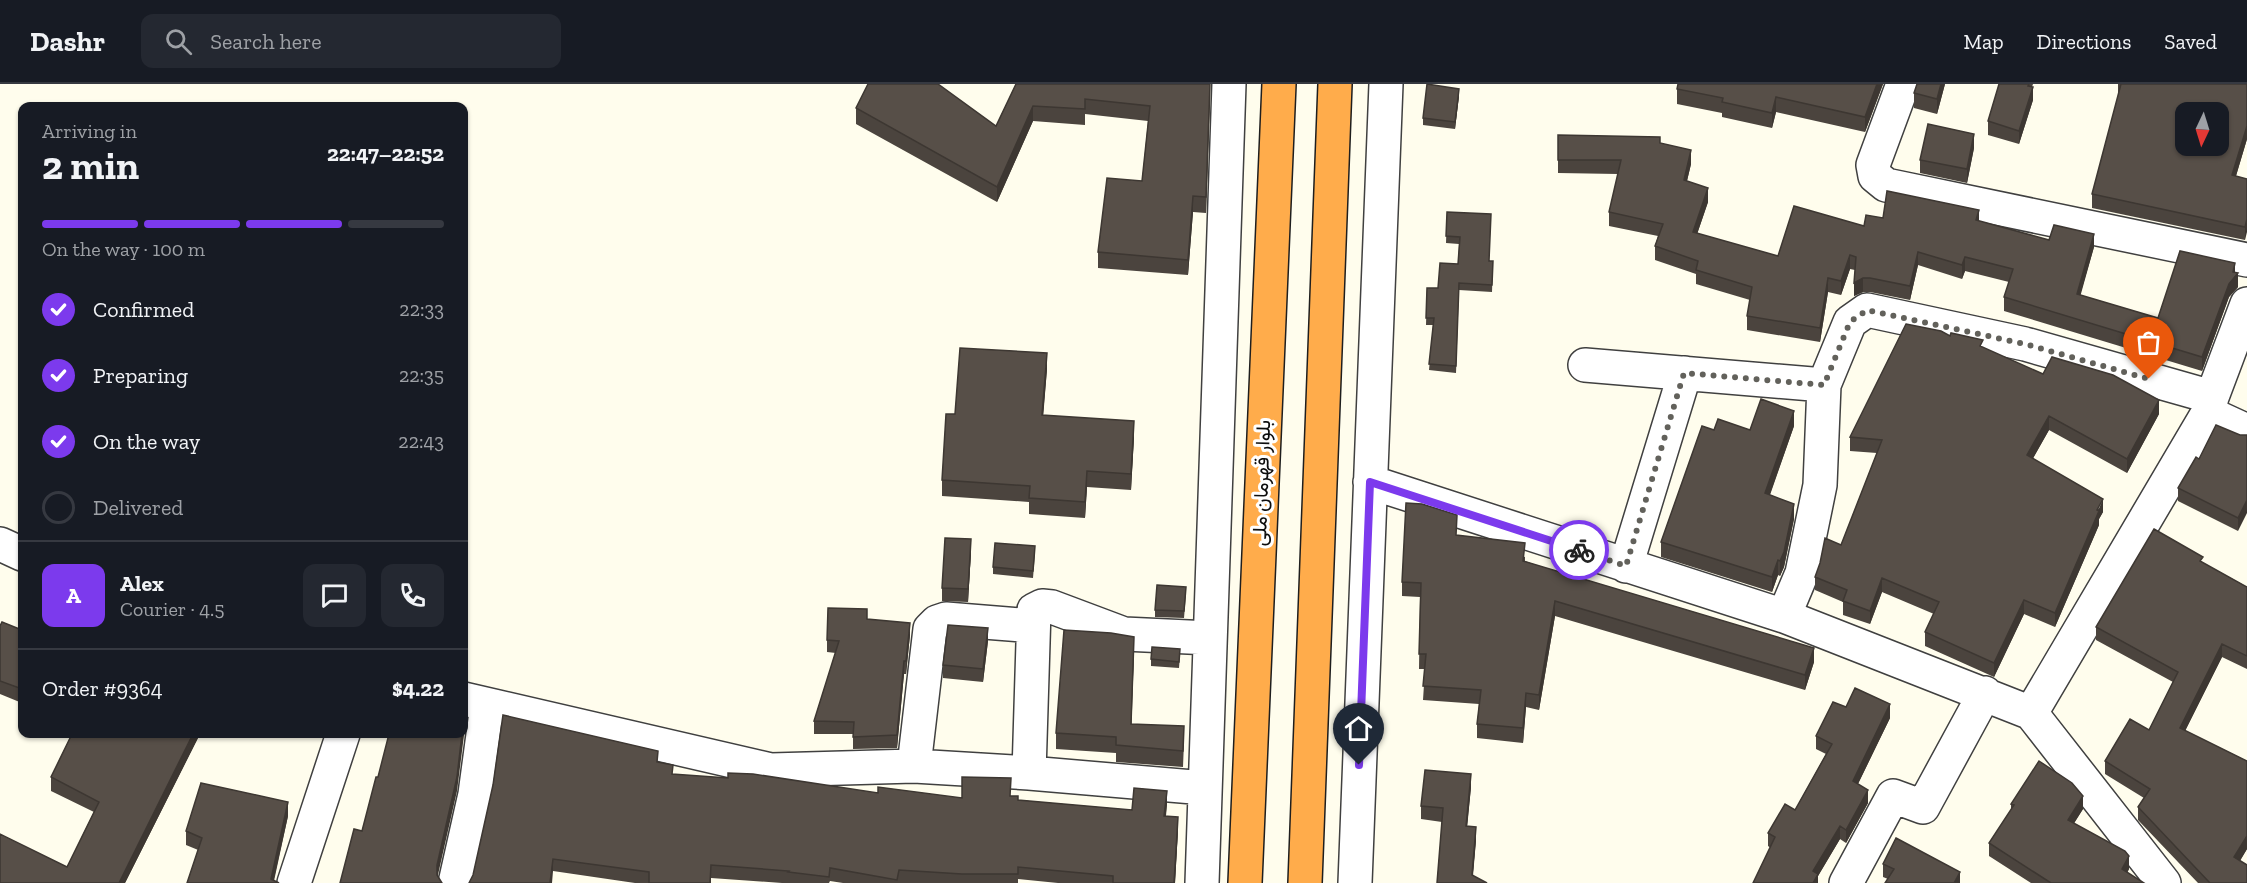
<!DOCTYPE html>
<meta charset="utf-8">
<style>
:root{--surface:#171b24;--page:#242831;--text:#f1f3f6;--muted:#9ea1a6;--line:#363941;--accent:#7c3aed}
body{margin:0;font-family:"Zilla Slab",Vazirmatn,serif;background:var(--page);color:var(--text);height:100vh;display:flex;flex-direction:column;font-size:22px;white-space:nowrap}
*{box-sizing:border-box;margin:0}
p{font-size:20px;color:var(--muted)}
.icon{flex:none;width:33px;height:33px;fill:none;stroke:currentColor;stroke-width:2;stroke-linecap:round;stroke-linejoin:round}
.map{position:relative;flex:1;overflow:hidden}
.panel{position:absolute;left:18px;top:18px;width:450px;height:636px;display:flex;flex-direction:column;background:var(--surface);border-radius:12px;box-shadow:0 2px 4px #0004}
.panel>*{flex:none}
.needle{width:39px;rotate:184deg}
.buttons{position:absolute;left:2175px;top:18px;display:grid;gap:12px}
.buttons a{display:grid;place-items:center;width:54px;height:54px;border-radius:12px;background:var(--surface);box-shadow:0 2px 4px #0004;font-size:30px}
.pin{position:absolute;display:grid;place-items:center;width:51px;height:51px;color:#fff;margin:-62px -26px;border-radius:50% 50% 50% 0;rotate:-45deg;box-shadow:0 0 6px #0007}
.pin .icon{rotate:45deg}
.courier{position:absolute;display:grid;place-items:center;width:60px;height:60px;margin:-30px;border:4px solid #7c3aed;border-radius:50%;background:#fff;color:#222;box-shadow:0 2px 8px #0007}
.summary em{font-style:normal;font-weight:700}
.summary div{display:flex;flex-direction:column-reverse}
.summary{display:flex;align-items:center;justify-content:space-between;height:102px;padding:0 24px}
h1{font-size:39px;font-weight:700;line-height:45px}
.bar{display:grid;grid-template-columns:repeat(4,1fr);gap:9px 6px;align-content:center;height:72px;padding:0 24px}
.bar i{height:8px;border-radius:4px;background:var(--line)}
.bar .active{background:var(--accent)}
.bar p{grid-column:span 4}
.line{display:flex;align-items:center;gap:15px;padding:0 24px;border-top:2px solid var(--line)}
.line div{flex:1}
.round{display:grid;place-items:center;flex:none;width:63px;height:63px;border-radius:12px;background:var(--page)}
ol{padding:0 24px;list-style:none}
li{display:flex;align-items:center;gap:18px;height:66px}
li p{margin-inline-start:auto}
li .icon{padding:6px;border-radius:50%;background:var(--accent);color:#fff;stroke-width:4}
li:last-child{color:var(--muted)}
li i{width:33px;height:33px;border:3px solid var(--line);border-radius:50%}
header{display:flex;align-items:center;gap:36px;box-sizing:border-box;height:84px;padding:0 30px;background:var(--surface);border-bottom:2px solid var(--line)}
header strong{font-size:28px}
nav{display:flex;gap:33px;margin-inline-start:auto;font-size:21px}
.search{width:420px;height:54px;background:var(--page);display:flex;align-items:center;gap:15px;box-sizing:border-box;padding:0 21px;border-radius:12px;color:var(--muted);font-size:22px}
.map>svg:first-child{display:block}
</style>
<header>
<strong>Dashr</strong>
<div class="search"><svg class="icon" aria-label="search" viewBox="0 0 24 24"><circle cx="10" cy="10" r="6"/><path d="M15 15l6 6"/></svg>Search here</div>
<nav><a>Map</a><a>Directions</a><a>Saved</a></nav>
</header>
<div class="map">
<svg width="2247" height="799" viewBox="0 0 2247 799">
<rect width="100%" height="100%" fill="#fffded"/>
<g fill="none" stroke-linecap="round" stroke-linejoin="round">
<g stroke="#404040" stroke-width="36">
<path id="minor" d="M1903 0 1873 81 1875 92 1886 101 2247 176
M1585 281 1824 301
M2208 329 2247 347
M1370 398 1784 532 2031 629 2164 799
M0 460 22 470
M1626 482 1685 289
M1784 532 1802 489 1820 401 1824 301 1850 238 1867 226 2025 260 2212 313
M464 615 771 686 914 682 1029 689 1205 704
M2031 629 2208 329 2212 313 2247 220
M914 682 930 545 937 538 946 535 1033 542
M1029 689 1034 526 1042 522 1052 523 1124 550 1210 554
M294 799 343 650
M455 799 475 710 487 621
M1202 799 1229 0
M1355 799 1386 0
M1846 799 1893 712 1923 723 1985 609"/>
</g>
<g stroke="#1e1e1e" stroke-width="36">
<path id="highway" d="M1245 799 1279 0
M1305 799 1335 0"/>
</g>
<use href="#minor" stroke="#fff" stroke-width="33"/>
<use href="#highway" stroke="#ffac4b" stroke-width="33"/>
</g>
<path fill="#4b443e" d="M1016 0 1210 11 1206 129 1193 128 1188 191 1098 184V168L1142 97 1148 37 1085 30V41L1033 37 997 118 856 40V24L996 42Z
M1883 0 1865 48 1776 28 1772 44 1722 33V29L1677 20V5Z
M1945 0 1937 30 1914 24V9Z
M1999 0H2033L2032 3 2033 16 2019 60 1988 51V37Z
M2118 0H2247V55L2236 92 2247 95 2245 156 2092 124V110L2118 12Z
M1459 12 1455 45 1423 41V34Z
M1558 51 1660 59 1691 80 1687 97 1708 118 1697 150 1778 172 1864 142 1883 134 1979 137 2049 156 2094 163 2080 211 2158 234 2235 189 2238 203 2229 213 2202 287 2004 227V213L2009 198 1965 187 1962 195 1918 181 1910 216 1870 208H1863L1854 212 1855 186 1850 185 1841 211 1828 208 1820 258 1747 246V232L1750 216 1696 200V190L1655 176V162L1658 152 1609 142V128L1618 90 1558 89Z
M1974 64 1967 99 1920 89V76Z
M1447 128 1490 177H1493L1492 208 1459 206 1456 289 1429 286 1433 241H1426L1427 204H1438L1458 180 1459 160 1446 159Z
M1950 252 1983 264 2043 290 2159 330 2127 389 2049 346 2033 374 2103 428 2099 435V441L2055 543 2024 530 1994 593 1925 562V548L1934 530 1882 508 1870 540 1843 531V518L1815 506V493L1841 461 1877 369 1850 367V353Z
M1047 285 1043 331 1134 353 1131 406 1087 403 1085 434 1029 430V418L942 412V396L955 330Z
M1794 342 1770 411 1794 435 1784 483 1780 492 1778 491 1772 508 1661 473V458L1750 346Z
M2240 351 2238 447 2178 417V404L2199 375Z
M1456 451 1525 473V477L1814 578 1805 606 1555 532 1539 626 1526 623 1523 659 1477 654V640L1479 620 1423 616 1425 585H1419L1420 513 1402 512V498Z
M971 468 968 518 942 517V504Z
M1035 469 1033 494 993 490V483Z
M2203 479 2247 503V585L2222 573 2185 647 2247 677V765L2240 777 2247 799H2198L2138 736V723L2144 714 2105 690V677L2149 646 2173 598 2096 556V543Z
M1186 510 1184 534 1155 533V526Z
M867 535 910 551 906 590H904L897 664 853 665V650H814V637L836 569 827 568V556Z
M0 542 22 546V619L0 610Z
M988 557 983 598 943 594V581Z
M1134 569 1131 640 1184 658 1183 683 1116 678V669L1056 665V649Z
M1180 571 1179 584 1151 582V575Z
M1846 623 1890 634 1858 700 1868 719 1846 759 1840 755 1818 792V799L1768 762V749L1795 726 1826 670 1816 665V652Z
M72 650H200L125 799H0L67 783 94 728 51 707V693Z
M658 679 673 690 878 709 962 714 1011 712 1018 716 1132 726 1167 720 1166 732 1178 746 1175 799H1058L1018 795V799H843L830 797 829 799H782L711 794V799H635L553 787 473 791Z
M1471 703 1467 742 1476 756 1473 792 1437 799 1442 738 1421 735V722Z
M2011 720 2083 725 2074 739 2129 785 2127 789 2144 799H2031L1989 772V759L2011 726Z
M288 732 274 797 186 761V747Z
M1883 780 1960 799 1888 795 1883 793Z"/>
<path fill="#3d3732" d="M1210 0V11L1206 129V113Z
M1877 0H1883L1865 48V33Z
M1941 0H1945L1937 30V15Z
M2033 3V16L2019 60V47Z
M1459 5V12L1455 45V38Z
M1776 13V28L1772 44V29Z
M1033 22V37L997 118V103Z
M2247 42V55L2232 105V91Z
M1974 50V64L1967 99V85Z
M1691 66V80L1684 109V96Z
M1708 104V118L1693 162V148Z
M1193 112V128L1188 191V176Z
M1979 126V139L1976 136Z
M2247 135V148L2245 156V143Z
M2094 150V163L2077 224V210Z
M1918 168V181L1910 216V202Z
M1850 171V185L1841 211V197Z
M1965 173V187L1962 195V181Z
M2235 179V193L2238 189V203L2229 213 2202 287V273L2233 188Z
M1828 194V208L1820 258V244Z
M1863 194V208L1854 212V199Z
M1047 269V285L1042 347V331Z
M2159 316V330L2127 389V375Z
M1794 327V342L1765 424V409Z
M2049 332V346L2027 385V371Z
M1134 337V353L1131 406V390Z
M1087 387V403L1085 434V418Z
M2103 415V428L2099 435V441L2055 543V529Z
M2247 416V429L2238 447V434Z
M1794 420V435L1784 483 1780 492V477Z
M971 455V468L968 518V505Z
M1778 476V491L1772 508V493Z
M1882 494V508L1870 540V527Z
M2024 516V530L1994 593V579Z
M1555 517V532L1539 626V611Z
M910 539V551L906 590V577Z
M988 544V557L983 598V585Z
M1134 553V569L1131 656V640Z
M2222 560V573L2180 657V644Z
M1814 564V578L1805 606V591Z
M904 577V590L897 664V651Z
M1526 609V623L1523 659V644Z
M1890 620V634L1853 710V697Z
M466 621V635L457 707 437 795V781L462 650H464V642Z
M193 650H200L125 799H119Z
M1471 690V703L1466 755V742Z
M1868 706V719L1846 759V746Z
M1167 707V720L1164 745V732Z
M2083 712V725L2068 749V736Z
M288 718V732L273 799 271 795Z
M1178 733V746L1175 799H1174Z
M1840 742V755L1818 792V799H1813V787Z
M1476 743V756L1472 799V791Z
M2247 752V765L2234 786V773Z
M2129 772V785L2122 798V785Z
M553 775V787L552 799H550Z
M1960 788V799H1954Z"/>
<path fill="#574f48" stroke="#3d3732" stroke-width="1.5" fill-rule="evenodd" d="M868 0H938L996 42 1016 0H1210L1206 113 1193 112 1188 176 1098 168 1107 94 1142 97 1150 22 1085 15V25L1033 22 997 103 856 24Z
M1427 0 1459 5 1455 38 1423 34Z
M1678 0H1877L1865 33 1776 13 1772 29 1722 18 1723 14 1677 5Z
M1917 0H1941L1937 15 1914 9Z
M1999 0H2029L2028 2 2033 3 2019 47 1988 37Z
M2121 0H2247V42L2232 91 2247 95V135L2245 143 2092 110ZM2186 28H2218V62H2186Z
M1928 40 1974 50 1967 85 1920 76Z
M1558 51 1660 53V59L1691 66 1684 96 1708 104 1693 148 1778 172 1794 122 1864 142 1866 131 1883 134 1887 107 1979 126 1976 136 2049 156 2054 141 2094 150 2077 210 2158 234 2180 167 2235 179 2233 188 2238 189 2229 200 2202 273 2004 213 2013 185 1965 173 1962 181 1918 168 1910 202 1870 194H1863L1854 199 1856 173 1850 171 1841 197 1828 194 1820 244 1747 232 1752 203 1696 186 1698 177 1655 162 1663 140 1609 128 1621 76H1558Z
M1447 128 1491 130 1489 177H1493L1492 201 1459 199 1456 282 1429 280 1434 234H1426L1427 204H1438L1440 179 1458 180 1460 153 1446 152Z
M1906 240 1941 247 1950 252 1951 249 1983 256 1980 262 2043 290 2052 273 2113 291 2159 316 2127 375 2049 332 2027 371 2103 415 2097 426 2099 427 2055 529 2024 516 1994 579 1925 548 1939 518 1882 494 1870 527 1843 517 1847 506 1815 493 1820 479 1825 454 1841 461 1882 356 1850 353Z
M960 264 1047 269 1042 331 1134 337 1131 390 1087 387 1085 418 1029 414 1030 402 942 396 946 330H955Z
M1761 315 1794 327 1765 409 1794 420 1784 468 1780 477 1778 476 1772 493 1661 458 1702 342 1714 346 1718 335 1750 346Z
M2216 341 2240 351H2247V416L2238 434 2178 404 2196 373 2199 375Z
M1406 419 1422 420 1457 431 1456 451 1525 459 1523 477 1814 564 1805 591 1555 517 1539 611 1526 609 1523 644 1477 640 1481 606 1423 602 1426 570H1419L1421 499 1402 498Z
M2154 445 2203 473 2200 477 2247 503V572L2222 560 2180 644 2247 677V752L2234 773 2247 781V799H2210L2138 723 2150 705 2105 677 2130 635 2149 646 2178 588 2096 543Z
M945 454 971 455 968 505 942 504Z
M995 459 1035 462 1033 487 993 483Z
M1157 501 1186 503 1184 527 1155 526Z
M828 524 867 525V535L910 539 906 577H904L897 651 853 653 854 638 814 637 839 557 827 556Z
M2 538 22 546V605L0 597V542Z
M948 541 988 544 983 585 943 581Z
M1064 546 1111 549 1134 553 1131 640 1184 642 1183 667 1116 661V653L1056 649Z
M1152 563 1180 565 1179 578 1151 575Z
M1855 604 1890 620 1853 697 1868 706 1846 746 1840 742 1813 787 1818 790 1813 799H1753L1775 753 1768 749 1785 720 1795 726 1832 660 1816 652 1833 618 1846 623Z
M464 620 466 621 464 642Z
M503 631 658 667 657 678 673 681 672 690 728 694V689L753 690 878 709V703L962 714V693L1011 694 1010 712H1018V716L1132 726 1134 704 1167 707 1164 732 1178 733 1174 799H1113V792L1018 783V790H962L899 786 897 796 830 784 829 793 788 788 789 787 711 781 710 799H649V788L553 775 550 799H469L473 791 493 701Z
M72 650H193L119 799H0V750L67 783 99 718 51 693Z
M389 650H462L457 693 437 781V791L442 799H340L354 745 362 747 376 693H378Z
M2039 677 2072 699 2083 712 2068 736 2125 767 2129 772 2122 785 2144 799H2051L1989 759 2014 721 2011 720Z
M1425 686 1471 690 1466 742 1476 743 1472 791 1487 799H1437L1443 724 1421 722Z
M201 699 288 718 271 795 279 799H187L202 754 186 747Z
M1896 754 1960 788 1954 799H1885L1894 785 1883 780Z"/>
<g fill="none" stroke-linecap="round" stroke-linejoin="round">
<path stroke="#62615b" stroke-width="6" stroke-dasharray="0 10.8" d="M1579 466 1626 482 1684 289 1824 301 1850 238 1867 226 2025 260 2149 295"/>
<path stroke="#7c3aed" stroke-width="8" d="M1359 681 1370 398 1579 466"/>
</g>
<g text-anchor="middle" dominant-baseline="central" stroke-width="6" stroke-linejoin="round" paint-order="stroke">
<g font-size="20" fill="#0d0d0d" stroke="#fff">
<text transform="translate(1261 399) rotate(-88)">بلوار قهرمان ملی</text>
</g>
</g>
</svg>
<div class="buttons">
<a><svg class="needle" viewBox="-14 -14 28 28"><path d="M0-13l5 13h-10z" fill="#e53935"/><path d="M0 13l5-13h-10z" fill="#9ea1a6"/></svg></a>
</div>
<div class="pin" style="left:2149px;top:295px;background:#ea580c"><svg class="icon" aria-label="bag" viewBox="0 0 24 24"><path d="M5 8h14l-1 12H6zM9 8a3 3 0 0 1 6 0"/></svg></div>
<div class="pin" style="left:1359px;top:681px;background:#1f2937"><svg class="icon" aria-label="home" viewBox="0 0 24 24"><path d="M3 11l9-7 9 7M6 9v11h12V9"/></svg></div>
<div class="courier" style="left:1579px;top:466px"><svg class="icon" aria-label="bike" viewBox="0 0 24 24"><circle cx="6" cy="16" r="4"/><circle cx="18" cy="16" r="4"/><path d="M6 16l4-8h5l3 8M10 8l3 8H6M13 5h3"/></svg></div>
<section class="panel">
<div class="summary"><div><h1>2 min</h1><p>Arriving in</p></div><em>22:47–22:52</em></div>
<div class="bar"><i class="active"></i><i class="active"></i><i class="active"></i><i></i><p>On the way · 100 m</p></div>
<ol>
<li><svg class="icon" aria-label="check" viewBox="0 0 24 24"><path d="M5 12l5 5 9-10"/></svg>Confirmed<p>22:33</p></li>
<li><svg class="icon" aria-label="check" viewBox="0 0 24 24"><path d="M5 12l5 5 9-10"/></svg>Preparing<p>22:35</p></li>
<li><svg class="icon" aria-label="check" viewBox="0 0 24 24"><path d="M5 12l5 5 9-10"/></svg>On the way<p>22:43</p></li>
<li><i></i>Delivered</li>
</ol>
<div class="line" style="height:108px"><b class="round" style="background:var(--accent);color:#fff">A</b><div><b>Alex</b><p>Courier · 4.5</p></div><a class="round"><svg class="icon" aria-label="chat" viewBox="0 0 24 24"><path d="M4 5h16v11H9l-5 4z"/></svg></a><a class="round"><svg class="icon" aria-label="phone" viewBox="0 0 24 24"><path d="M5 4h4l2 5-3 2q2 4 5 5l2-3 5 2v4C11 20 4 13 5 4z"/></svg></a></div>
<div class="line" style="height:78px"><div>Order #9364</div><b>$4.22</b></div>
</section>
</div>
